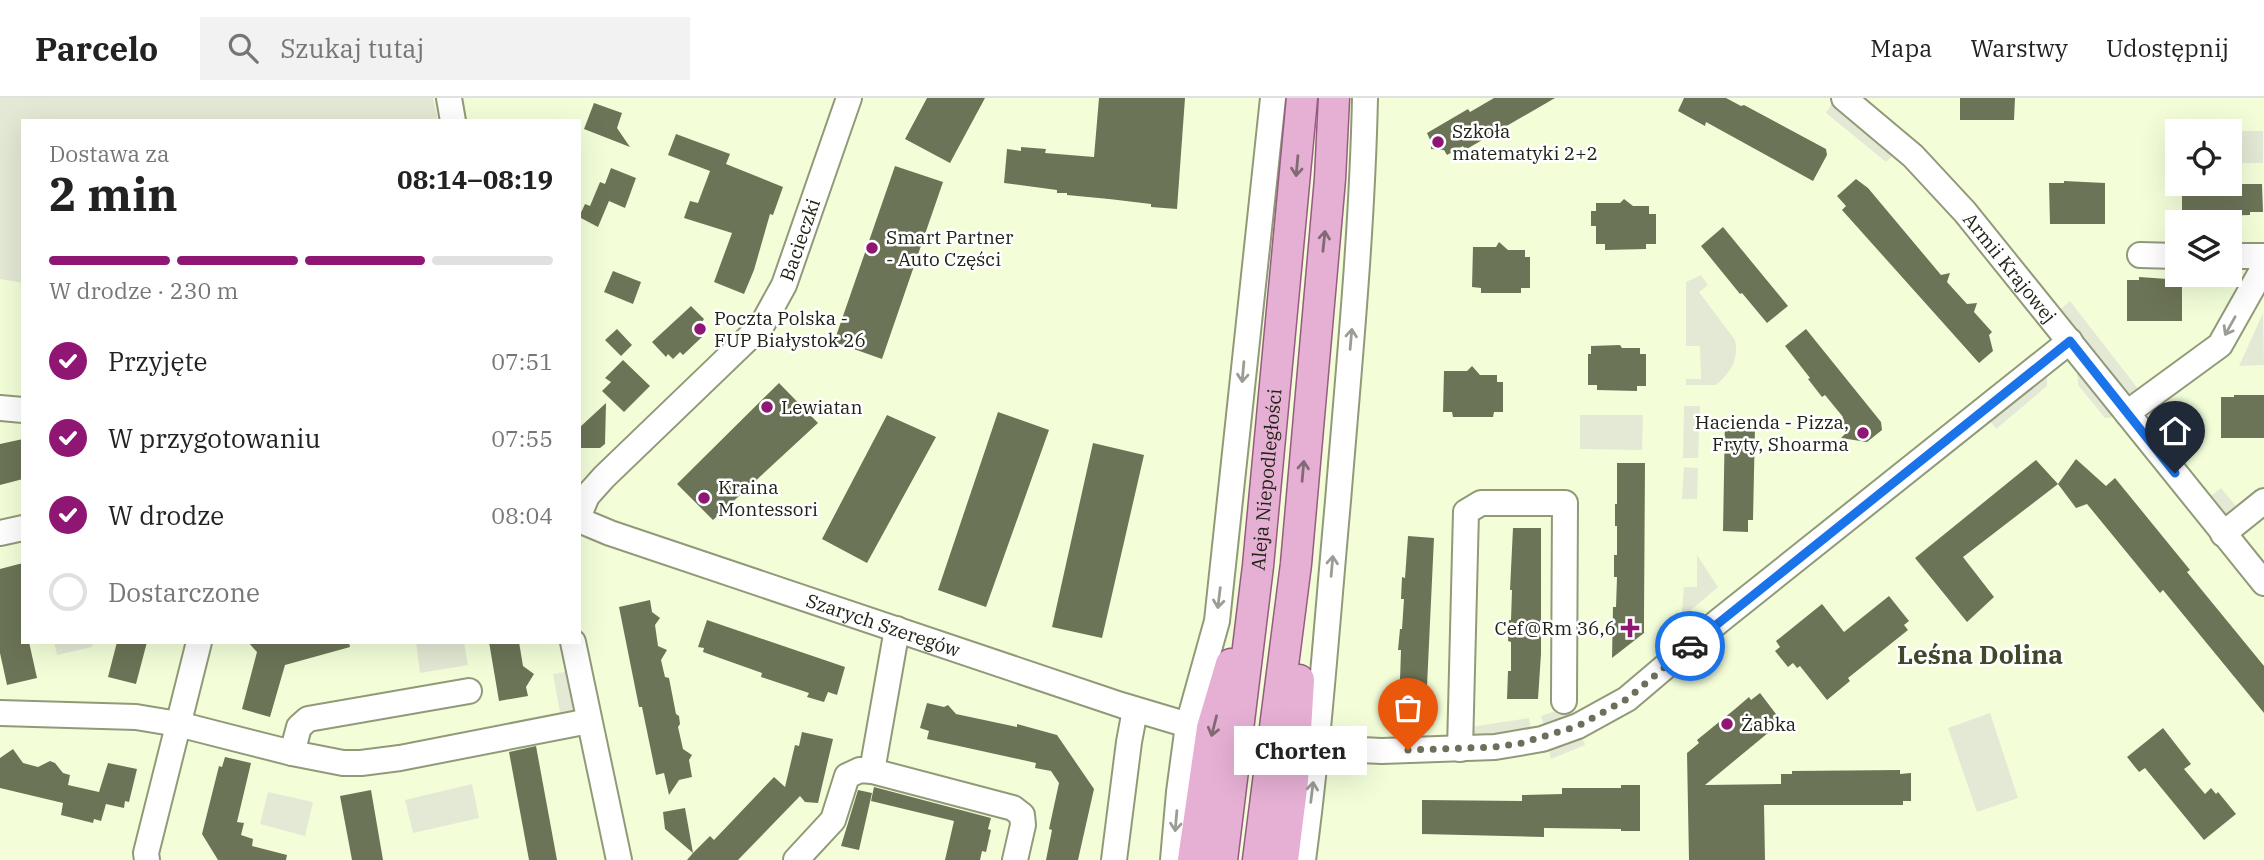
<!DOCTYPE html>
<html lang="pl">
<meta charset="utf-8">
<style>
:root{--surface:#fff;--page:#f2f2f2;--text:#222;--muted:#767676;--line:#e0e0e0;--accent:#901674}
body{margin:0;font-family:"IBM Plex Serif",serif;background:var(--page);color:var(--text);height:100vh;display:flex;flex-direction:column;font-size:26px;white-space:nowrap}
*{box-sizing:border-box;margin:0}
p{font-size:23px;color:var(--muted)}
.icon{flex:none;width:38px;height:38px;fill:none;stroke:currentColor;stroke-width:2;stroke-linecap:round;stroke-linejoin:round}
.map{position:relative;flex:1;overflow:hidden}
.drawer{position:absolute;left:21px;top:21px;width:560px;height:525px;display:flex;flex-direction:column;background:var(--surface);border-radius:0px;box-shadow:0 7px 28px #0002}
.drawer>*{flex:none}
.controls{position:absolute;left:2165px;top:21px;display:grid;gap:14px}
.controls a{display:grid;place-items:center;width:77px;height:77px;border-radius:0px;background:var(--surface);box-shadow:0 7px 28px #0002;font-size:35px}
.pin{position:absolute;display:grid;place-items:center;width:60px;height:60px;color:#fff;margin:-72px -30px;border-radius:50% 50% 50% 0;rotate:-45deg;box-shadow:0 0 7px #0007}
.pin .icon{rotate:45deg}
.courier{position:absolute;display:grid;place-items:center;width:70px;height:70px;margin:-35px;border:5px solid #1a73e8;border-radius:50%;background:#fff;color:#222;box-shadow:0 2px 9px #0007}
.bubble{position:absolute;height:49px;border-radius:0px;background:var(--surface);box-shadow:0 7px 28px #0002;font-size:23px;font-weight:700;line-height:49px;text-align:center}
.overview em{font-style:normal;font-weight:700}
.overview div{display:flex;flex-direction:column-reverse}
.overview{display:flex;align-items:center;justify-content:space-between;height:119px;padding:0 28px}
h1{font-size:46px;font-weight:700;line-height:52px}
.bar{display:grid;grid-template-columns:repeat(4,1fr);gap:10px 7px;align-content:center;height:84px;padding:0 28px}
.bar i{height:9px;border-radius:5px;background:var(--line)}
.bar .selected{background:var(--accent)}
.bar p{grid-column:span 4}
ol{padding:0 28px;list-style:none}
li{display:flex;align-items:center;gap:21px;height:77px}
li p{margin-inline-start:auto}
li .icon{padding:7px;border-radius:50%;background:var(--accent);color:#fff;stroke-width:4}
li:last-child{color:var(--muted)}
li i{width:38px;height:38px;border:4px solid var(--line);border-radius:50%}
header{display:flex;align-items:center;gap:42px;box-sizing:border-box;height:98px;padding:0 35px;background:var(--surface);border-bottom:2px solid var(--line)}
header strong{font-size:33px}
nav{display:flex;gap:38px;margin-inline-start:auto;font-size:24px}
.search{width:490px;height:63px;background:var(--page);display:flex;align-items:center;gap:18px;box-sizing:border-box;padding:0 24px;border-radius:0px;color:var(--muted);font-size:26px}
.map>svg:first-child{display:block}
</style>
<header>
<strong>Parcelo</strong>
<div class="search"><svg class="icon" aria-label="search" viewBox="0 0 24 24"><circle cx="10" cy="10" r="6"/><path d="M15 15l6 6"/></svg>Szukaj tutaj</div>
<nav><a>Mapa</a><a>Warstwy</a><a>Udostępnij</a></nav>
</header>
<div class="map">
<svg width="2264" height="762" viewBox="0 0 2264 762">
<rect width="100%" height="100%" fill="#f3fed9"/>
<path fill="#e3e9d4" d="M0 0H433L438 23H23V185L0 181Z
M1832 5 1894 56 1886 64 1826 15Z
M2186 33H2263V65H2230V33Z
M1701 177 1708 187 1699 194 1735 242C1739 262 1731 274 1716 287H1686V281H1701L1700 248H1686V184Z
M2070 203 2139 292 2130 298 2061 211Z
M2263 215 2264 267 2239 268Z
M2077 271 2117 316 2110 320H2105L2078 287Z
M2047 272V288L1996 331 1988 320Z
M1684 308H1700L1698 360H1683Z
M1580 317H1643L1642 352 1580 351Z
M1684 369 1698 370 1697 401H1682Z
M2221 390 2236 408 2226 416 2211 398Z
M1697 457 1718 489 1684 518 1682 512 1684 489H1697Z
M54 544H93L92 549 57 557Z
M416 544H464L468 567 420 575Z
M571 573 578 611 560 614 553 576Z
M1564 610 1567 620 1544 628 1541 618Z
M1990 615 2018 700 1977 714 1948 630Z
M1529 620 1531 634 1471 641 1464 630Z
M1581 637 1585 647 1551 661 1548 648Z
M472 686 479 720 413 735 405 702Z
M268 694 313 704 305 738 260 726Z"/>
<path fill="#6c7457" d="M927 0H985L950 65 905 41Z
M1099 0H1185L1177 111 1151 109V106L1109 101 1067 97V95H1057V92L1004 85 1007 51 1021 53V49L1046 51 1045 55 1094 59Z
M1494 0H1555L1465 52 1463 48 1447 57 1444 52 1431 51V44L1427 35 1468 11 1470 14Z
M1684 0H1726L1741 8 1744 7 1826 51 1827 57 1813 83 1706 24 1705 28 1678 13Z
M1960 0H2015L2014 22H1960Z
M594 5 622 15 617 30 630 49 584 31Z
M676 36 730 56 726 66 783 89 773 117 770 116 754 172 744 196 714 184 732 135 684 120 690 103 698 105 710 73 668 57Z
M895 68 943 84 882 261 834 244Z
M611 70 636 80 625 110 609 103 598 129 579 119 585 106 590 108 600 84 605 86Z
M1856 81 1868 90 1941 177 1950 175 1947 184 1967 206 1977 205 1974 214 1992 234 1989 237 1993 253 1979 265 1842 112 1846 108 1837 98Z
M2064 83 2105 85V126H2050L2049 85H2064Z
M2182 86H2262L2263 114H2250V117L2211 118H2194V114H2182Z
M1624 101 1633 108H1649V116H1656V146H1646V151L1605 152V146H1596V128H1591V113H1596V105H1620Z
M1723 129 1788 208 1767 225 1742 195 1740 196 1701 148Z
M1499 144 1508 152H1525V159H1530V190H1521V195H1481V190L1472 189 1473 149H1496Z
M613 173 641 184 633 206 604 194Z
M2139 179 2182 182V223H2127V182H2139Z
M691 208 704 221 702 224 706 229 699 236 702 239 683 257 680 254 673 261 668 256 666 259 652 244Z
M617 231 632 247 621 258 605 242Z
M1806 231 1881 324 1882 332 1867 344 1841 340 1849 332 1841 322 1843 319 1825 297 1822 299 1808 281 1810 280 1785 248Z
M1620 247 1622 250H1640V256H1646V288H1637V293L1597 292V287H1588V256H1591V248Z
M623 262 650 288 624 314 602 293 611 284 605 280Z
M1472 268 1480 277H1497V284H1503V314H1494L1493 319H1453L1452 314H1443L1444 273H1467Z
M779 285 818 325 713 422 677 386Z
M2234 297H2264V340H2221V299H2234Z
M606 305 605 346 600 350H579V330Z
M998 314 1049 332 986 509 938 492Z
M887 317 936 339 867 465 822 441Z
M1725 321H1749V328H1755L1753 422H1748V434L1723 433Z
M23 341V381L0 387V346Z
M1093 345 1144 357 1102 540 1052 529Z
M2076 361 2106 388 2115 380 2190 472 2187 474 2264 568V615L2163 492 2160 495 2087 406 2076 410 2058 386Z
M2036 362 2058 386 1963 459 1994 499 1967 524 1915 460Z
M1617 365H1645L1644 520V535L1612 560 1613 509H1616L1617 479H1614V457H1617V428H1615V406H1617Z
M1513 430H1541V556L1538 601H1507L1508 573H1511V544L1508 543 1509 522H1511L1512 492H1510Z
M1408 438 1434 440 1426 609 1419 615 1400 614 1394 608 1397 582H1400L1401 552H1398L1400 531H1402L1404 501H1401L1402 479 1405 480Z
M23 465V544H29L37 580 7 587 0 555V471Z
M1889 498 1909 523 1904 527 1908 532 1848 580 1850 583 1827 602 1800 568 1797 570 1793 565 1788 569 1775 553 1780 549 1776 543 1822 506 1844 534Z
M650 502 652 514 660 520 655 527 658 548 667 552 661 562 665 579 669 580 676 616 679 618 680 626 678 629 683 651 692 657 689 662 692 679 679 682 669 697 664 675 656 677 642 609H639L619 509Z
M707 522 845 569 837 597 828 594 824 604 807 599 809 595 761 579 762 575 703 554 704 550 698 549Z
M117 544H147L136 586 108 579Z
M248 544H349L350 549 285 567 270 619 242 611 257 554Z
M489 544H519L523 568 534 576 526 589 528 598 499 603Z
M1760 595 1779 620 1771 627 1774 630 1705 687 1781 686V676H1792V673L1900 672V676L1911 675V703H1903V707H1764L1765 762H1689L1687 655 1699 645 1697 642 1735 611 1749 599 1751 602Z
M927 605 944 609 948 607 956 616 1017 629V626L1057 637 1094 691 1078 762H1046L1052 732 1049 731 1059 685 1051 673 1035 670 1036 665 927 641 929 633 920 630Z
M2163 630 2191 666 2184 671 2205 696 2211 690 2216 696 2218 694 2236 716 2204 742 2145 670 2139 674 2127 659Z
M802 634 833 641 818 705 805 704 800 698 738 762H687L693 755 665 731 663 714 685 710 693 755 710 738 714 742 774 679 785 689 795 647 799 648Z
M536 648 557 762H529L509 654Z
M13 651 23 665 38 669 50 663 55 665 63 675 70 677 68 687 99 694 108 665 137 671 129 704 125 703 124 710 106 706 101 723 94 721 93 725 61 717 63 705 0 690V660Z
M225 659 251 665 237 724 244 725 241 737 253 741 252 748 287 757 286 762H218L202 736 219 668 222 669Z
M1621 687H1640V733H1621V731L1544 730V739L1422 736V702L1522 703V697L1562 696V690H1621Z
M874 689 991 720 988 731 991 732 986 754 982 753 980 762H945L954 723 871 703Z
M371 692 383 762H352L340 698Z
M858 692 872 695 859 752 841 748Z"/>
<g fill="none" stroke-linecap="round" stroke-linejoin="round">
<g stroke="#909a79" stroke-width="28">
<g id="minor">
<path d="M449 0 453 23"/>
<path id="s1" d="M1844 0 1913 58 1965 114 2264 485"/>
<path d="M2140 157 2177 158"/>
<path d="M2230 158H2264"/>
<path d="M0 310 23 312"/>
<path d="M2127 315 2220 247 2264 169"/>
<path id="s2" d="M579 417 587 398 604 379 762 227 784 187 849 0"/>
<path id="s3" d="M579 422 610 435 1121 607 1188 627"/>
<path d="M0 435 23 430"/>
<path d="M2223 436 2264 403"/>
<path d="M573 544 619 762"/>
<path d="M0 615 136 619 178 626 292 655 343 665H361L400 660 589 623"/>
<path d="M1317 650 1382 653 1495 649 1542 641 1578 628 1627 601 1719 523 2070 243"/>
<path d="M1460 651 1466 414 1481 405H1565L1564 603"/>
<path d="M292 655 299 629 308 621 469 593"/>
<path d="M872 673 897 531"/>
<path d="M147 762 146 755 199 544"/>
<path d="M796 762 833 722 847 678 860 672 872 673 1013 710 1022 717 1023 727 1015 762"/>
<path d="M1114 762 1129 644 1135 612"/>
<path d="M1173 762 1179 694 1188 627 1217 523 1273 0"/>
<path d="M1303 762C1319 643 1327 523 1338 403 1349 268 1362 135 1365 0"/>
</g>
</g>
<g stroke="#955c7f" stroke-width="33">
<g id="major">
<path d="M1193 762 1212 630 1231 566"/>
<path id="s4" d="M1222 762 1258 468 1302 0"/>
<path d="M1258 762 1296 466 1330 81 1334 0"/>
<path d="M1283 762 1293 682 1299 582"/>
</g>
</g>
<use href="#minor" stroke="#fff" stroke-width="24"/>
<use href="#major" stroke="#e5b0d4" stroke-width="30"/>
</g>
<defs><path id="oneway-shaft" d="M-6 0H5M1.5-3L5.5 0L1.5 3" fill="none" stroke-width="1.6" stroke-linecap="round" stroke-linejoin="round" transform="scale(1.75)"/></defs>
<g stroke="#826a75">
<use href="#oneway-shaft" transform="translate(1297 68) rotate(95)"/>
<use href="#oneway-shaft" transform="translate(1324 143) rotate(-84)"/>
<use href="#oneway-shaft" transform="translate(1303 373) rotate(-85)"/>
<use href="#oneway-shaft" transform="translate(1214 628) rotate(104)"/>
</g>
<g stroke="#9b9c96">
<use href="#oneway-shaft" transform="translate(2230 228) rotate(119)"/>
<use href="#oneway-shaft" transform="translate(1351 241) rotate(-85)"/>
<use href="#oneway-shaft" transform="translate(1243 274) rotate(95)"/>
<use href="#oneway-shaft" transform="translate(1332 468) rotate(-85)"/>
<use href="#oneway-shaft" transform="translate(1219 500) rotate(97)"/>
<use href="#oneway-shaft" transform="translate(1312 694) rotate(-83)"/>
<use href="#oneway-shaft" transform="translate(1176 723) rotate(95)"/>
</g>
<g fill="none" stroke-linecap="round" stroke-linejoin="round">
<path stroke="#6a705a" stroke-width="7" stroke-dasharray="0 12.6" d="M1408 652 1495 649 1522 645 1578 628 1627 601 1690 548"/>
<path stroke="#1a73e8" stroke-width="9" d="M1690 548 2070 243 2175 375"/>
</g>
<g fill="#901674" stroke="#fff" stroke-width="2.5">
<circle cx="1438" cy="44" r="7"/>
<circle cx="872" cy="150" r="7"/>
<circle cx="700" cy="231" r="7"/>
<circle cx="767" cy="309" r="7"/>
<circle cx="1863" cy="335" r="7"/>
<circle cx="704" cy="400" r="7"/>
<path d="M1626.5 519.5h7v7h7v7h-7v7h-7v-7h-7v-7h7z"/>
<circle cx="1727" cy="626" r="7"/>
</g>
<g text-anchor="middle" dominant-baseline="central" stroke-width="5" stroke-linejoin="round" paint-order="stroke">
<g font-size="19" fill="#202316" stroke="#fff" text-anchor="start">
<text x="1452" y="33">Szkoła<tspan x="1452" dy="22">matematyki 2+2</tspan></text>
<text x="886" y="139">Smart Partner<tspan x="886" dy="22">- Auto Części</tspan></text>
<text x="714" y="220">Poczta Polska -<tspan x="714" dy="22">FUP Białystok 26</tspan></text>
<text x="781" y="309">Lewiatan</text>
<text x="1849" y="324" text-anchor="end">Hacienda - Pizza,<tspan x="1849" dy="22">Fryty, Shoarma</tspan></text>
<text x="718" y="389">Kraina<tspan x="718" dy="22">Montessori</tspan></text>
<text x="1616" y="530" text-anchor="end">Cef@Rm 36,6</text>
<text x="1741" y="626">Żabka</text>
</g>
<g font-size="19" fill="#202316" stroke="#fff">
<text stroke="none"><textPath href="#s2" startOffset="359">Bacieczki</textPath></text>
<text stroke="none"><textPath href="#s1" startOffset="238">Armii Krajowej</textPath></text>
<text stroke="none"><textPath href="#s4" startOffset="383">Aleja Niepodległości</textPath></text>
<text stroke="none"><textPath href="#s3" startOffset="322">Szarych Szeregów</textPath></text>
</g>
<g font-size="26" font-weight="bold" fill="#40482a" stroke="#fff">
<text x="1980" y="556">Leśna Dolina</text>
</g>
</g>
</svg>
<div class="controls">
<a><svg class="icon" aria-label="locate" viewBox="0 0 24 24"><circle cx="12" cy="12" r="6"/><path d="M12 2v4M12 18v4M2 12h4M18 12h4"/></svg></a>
<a><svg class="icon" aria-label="layers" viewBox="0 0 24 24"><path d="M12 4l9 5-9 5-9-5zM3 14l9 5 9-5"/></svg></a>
</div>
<div class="pin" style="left:1408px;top:652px;background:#ea580c"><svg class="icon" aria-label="bag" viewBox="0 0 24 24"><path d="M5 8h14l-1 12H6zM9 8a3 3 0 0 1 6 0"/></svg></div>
<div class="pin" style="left:2175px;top:375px;background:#1f2937"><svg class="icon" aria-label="home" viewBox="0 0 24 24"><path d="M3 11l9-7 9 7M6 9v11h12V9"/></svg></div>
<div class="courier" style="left:1690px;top:548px"><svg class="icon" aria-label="car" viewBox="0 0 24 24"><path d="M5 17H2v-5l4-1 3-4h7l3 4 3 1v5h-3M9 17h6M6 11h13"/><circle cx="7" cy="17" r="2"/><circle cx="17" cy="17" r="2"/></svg></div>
<div class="bubble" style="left:1234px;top:628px;width:133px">Chorten</div>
<section class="drawer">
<div class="overview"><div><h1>2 min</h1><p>Dostawa za</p></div><em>08:14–08:19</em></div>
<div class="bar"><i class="selected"></i><i class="selected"></i><i class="selected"></i><i></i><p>W drodze · 230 m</p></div>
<ol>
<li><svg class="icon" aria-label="check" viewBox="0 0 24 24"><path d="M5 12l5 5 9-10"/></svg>Przyjęte<p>07:51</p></li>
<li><svg class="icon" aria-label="check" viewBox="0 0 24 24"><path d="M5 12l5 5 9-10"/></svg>W przygotowaniu<p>07:55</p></li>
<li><svg class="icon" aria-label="check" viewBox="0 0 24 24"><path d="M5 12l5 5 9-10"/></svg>W drodze<p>08:04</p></li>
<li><i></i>Dostarczone</li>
</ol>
</section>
</div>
